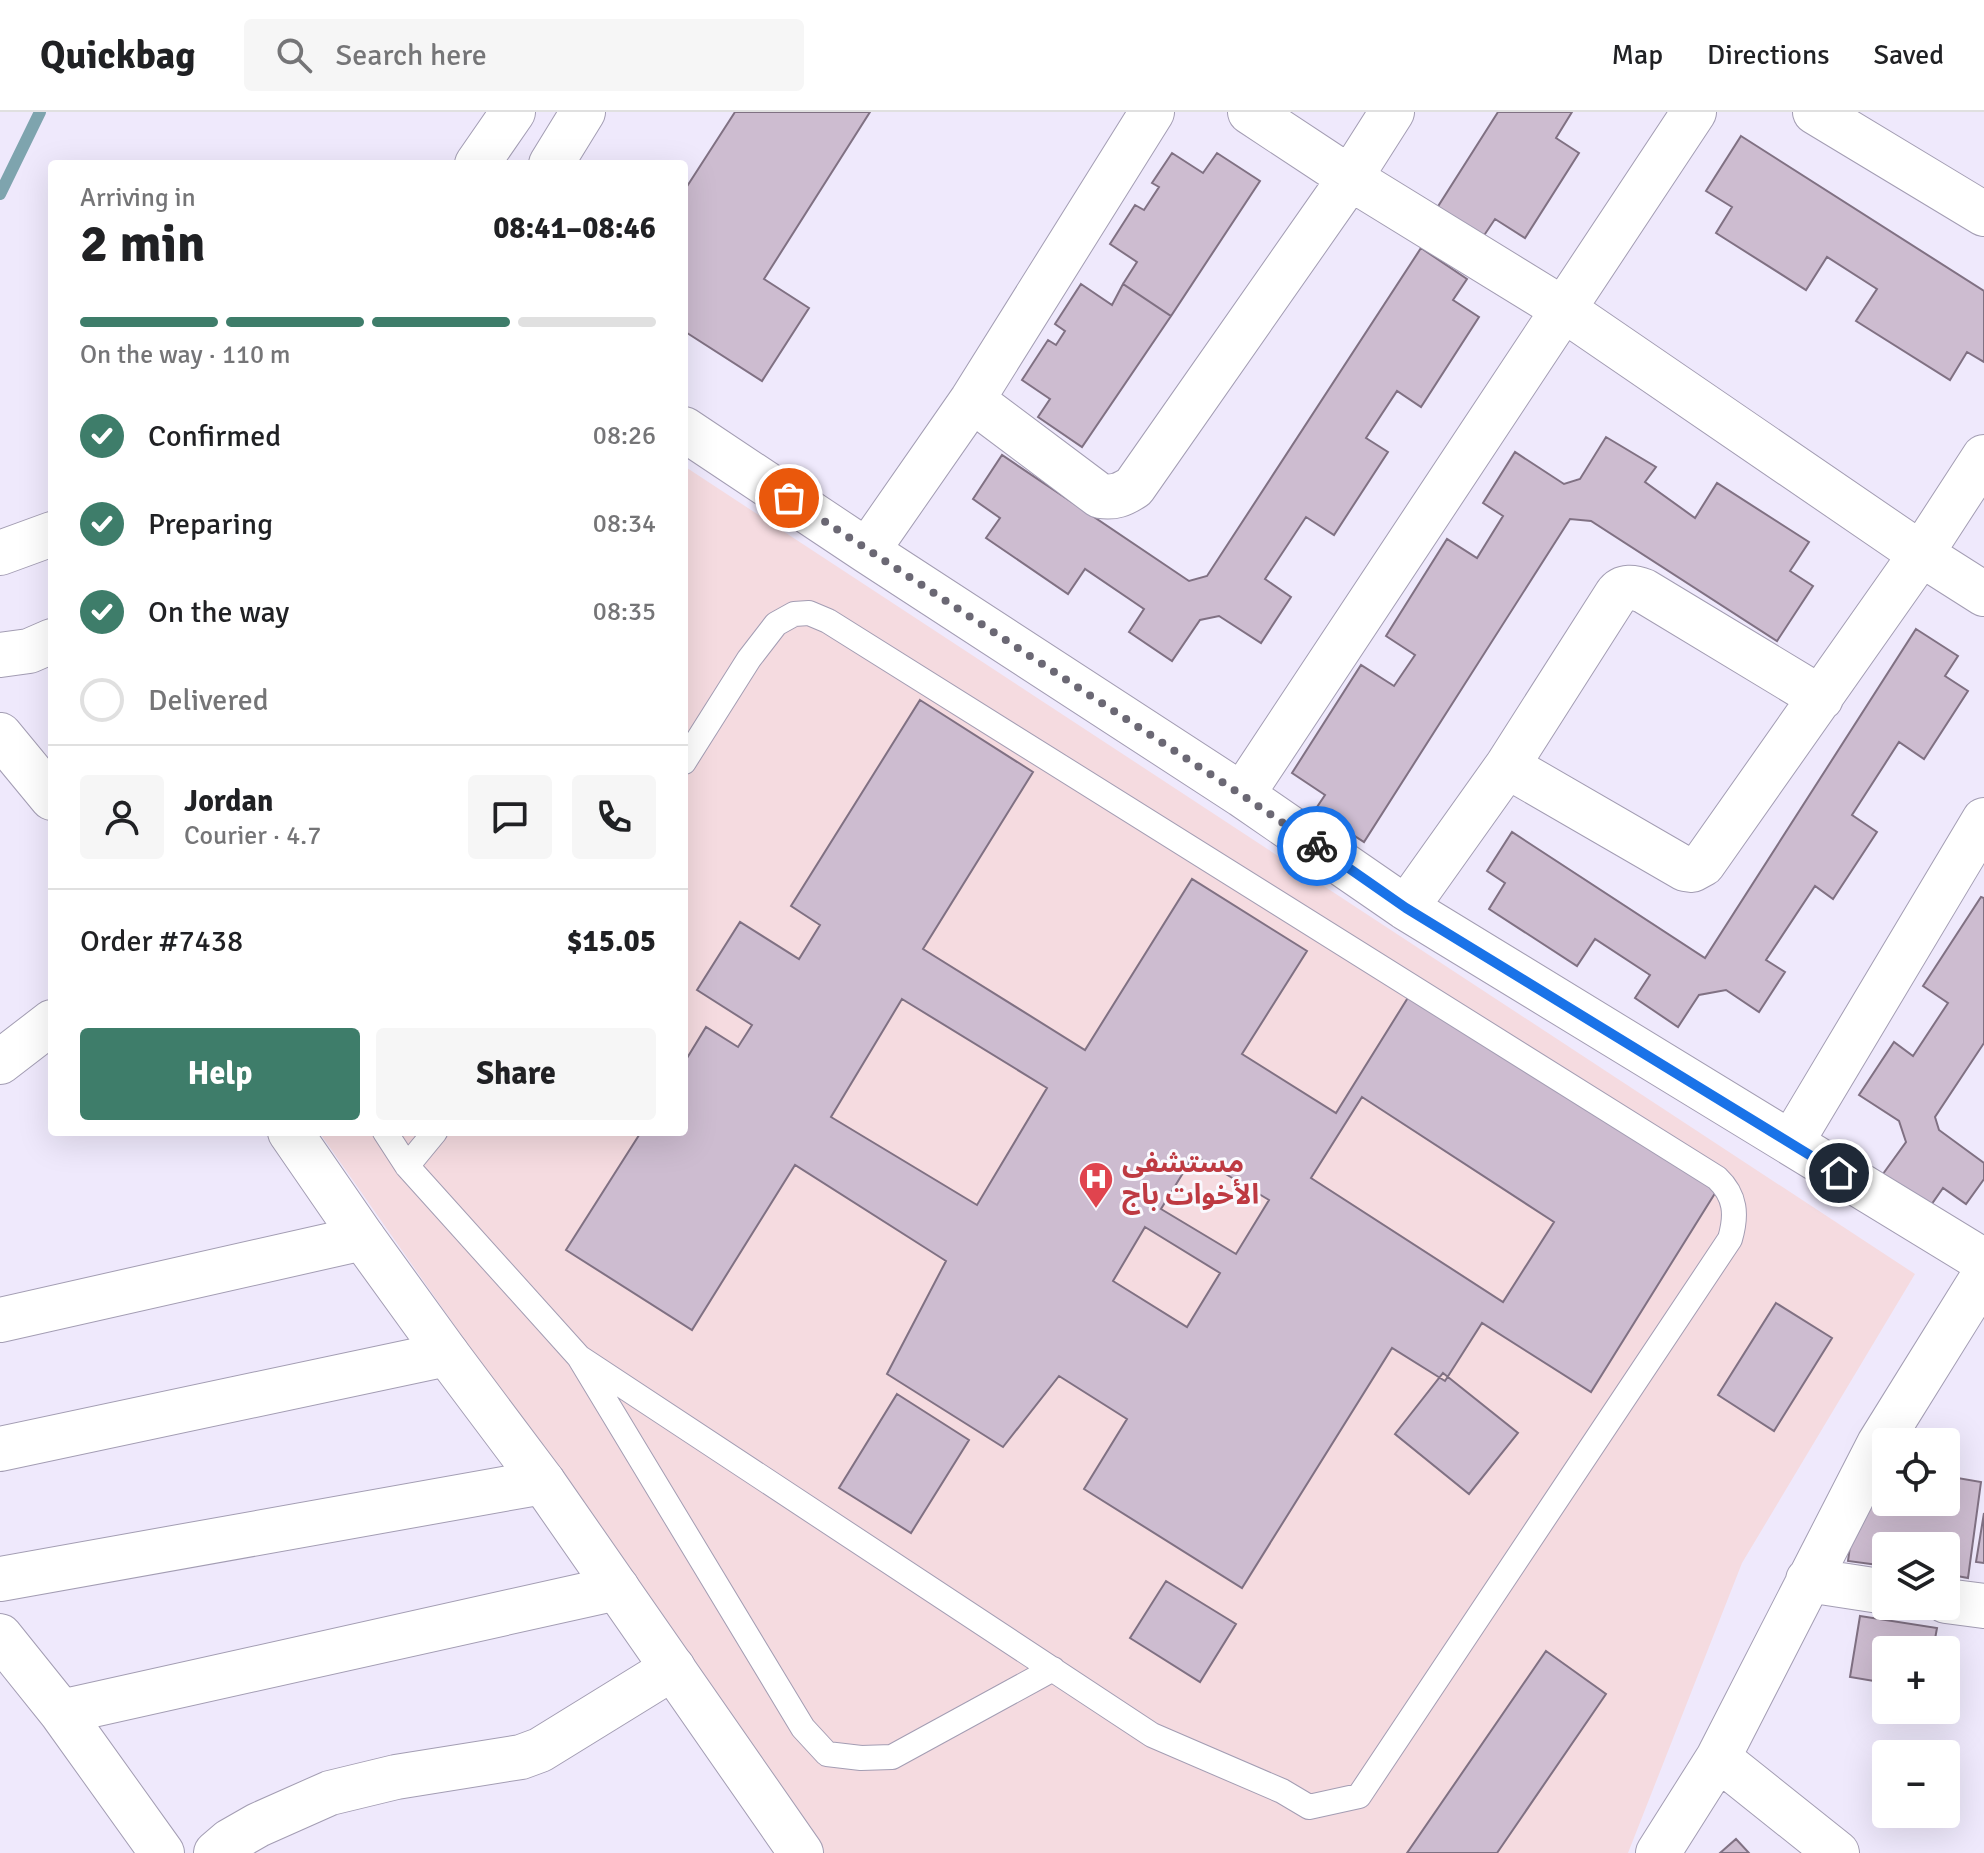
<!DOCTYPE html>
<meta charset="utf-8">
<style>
:root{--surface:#fff;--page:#f6f6f6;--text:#202124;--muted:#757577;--line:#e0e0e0;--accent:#3e7d6a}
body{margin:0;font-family:Signika,"Noto Sans Arabic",sans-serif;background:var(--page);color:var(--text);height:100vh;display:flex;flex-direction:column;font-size:30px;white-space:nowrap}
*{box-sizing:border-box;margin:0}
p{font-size:26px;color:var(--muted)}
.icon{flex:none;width:44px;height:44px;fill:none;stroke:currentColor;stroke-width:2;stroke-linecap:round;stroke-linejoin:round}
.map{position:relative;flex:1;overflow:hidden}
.sheet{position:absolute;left:48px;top:48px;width:640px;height:976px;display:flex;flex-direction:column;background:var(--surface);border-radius:8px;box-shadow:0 8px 32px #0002}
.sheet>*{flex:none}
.controls{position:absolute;left:1872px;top:1316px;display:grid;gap:16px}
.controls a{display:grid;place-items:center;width:88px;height:88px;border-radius:8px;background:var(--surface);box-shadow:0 8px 32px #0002;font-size:40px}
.pin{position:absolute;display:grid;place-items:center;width:68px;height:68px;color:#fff;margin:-34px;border:4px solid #fff;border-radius:50%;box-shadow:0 2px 8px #0007}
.courier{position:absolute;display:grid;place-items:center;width:80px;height:80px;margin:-40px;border:6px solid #1a73e8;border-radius:50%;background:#fff;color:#222;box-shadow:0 2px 10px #0007}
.overview em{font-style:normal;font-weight:800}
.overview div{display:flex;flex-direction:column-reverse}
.overview{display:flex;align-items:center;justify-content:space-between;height:136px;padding:0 32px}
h1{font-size:52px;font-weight:800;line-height:60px}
.bar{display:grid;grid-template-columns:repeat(4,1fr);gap:12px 8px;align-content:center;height:96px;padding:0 32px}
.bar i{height:10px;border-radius:6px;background:var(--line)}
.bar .selected{background:var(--accent)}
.bar p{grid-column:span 4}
.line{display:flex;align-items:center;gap:20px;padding:0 32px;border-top:2px solid var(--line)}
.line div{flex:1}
.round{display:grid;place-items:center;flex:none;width:84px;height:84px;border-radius:8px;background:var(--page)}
ol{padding:0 32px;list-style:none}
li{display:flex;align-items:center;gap:24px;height:88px}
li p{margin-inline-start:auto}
li .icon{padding:8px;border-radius:50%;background:var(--accent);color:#fff;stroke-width:4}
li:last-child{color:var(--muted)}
li i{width:44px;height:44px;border:4px solid var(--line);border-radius:50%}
.primary-button{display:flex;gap:16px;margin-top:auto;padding:16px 32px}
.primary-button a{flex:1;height:92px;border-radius:8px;background:var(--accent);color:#fff;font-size:32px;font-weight:800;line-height:92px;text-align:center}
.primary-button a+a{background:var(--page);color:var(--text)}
header{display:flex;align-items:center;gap:48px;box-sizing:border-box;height:112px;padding:0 40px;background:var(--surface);border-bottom:2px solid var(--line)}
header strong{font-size:38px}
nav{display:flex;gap:44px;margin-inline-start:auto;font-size:28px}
.search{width:560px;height:72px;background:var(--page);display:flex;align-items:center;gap:20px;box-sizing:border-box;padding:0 28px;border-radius:8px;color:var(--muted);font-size:30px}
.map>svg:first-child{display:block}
</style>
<header>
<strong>Quickbag</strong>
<div class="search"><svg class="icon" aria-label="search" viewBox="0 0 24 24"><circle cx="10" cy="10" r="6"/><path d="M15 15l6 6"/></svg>Search here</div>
<nav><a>Map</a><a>Directions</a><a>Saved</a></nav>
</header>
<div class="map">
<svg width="1984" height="1741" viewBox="0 0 1984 1741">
<rect width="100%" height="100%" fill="#efe9fc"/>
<path fill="#f5dbe0" d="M684 354 1915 1162 1742 1451 1628 1741H810L724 1598 319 1020H684Z"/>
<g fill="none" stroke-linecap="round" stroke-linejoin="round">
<path stroke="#7ea4ae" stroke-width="12" d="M0 82 40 0"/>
</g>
<path fill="#cdbcd0" stroke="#807183" stroke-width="2" fill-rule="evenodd" d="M735 0H870L764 167 809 196 762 269 684 219V79Z
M1498 0H1572L1556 26 1579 41 1525 126 1495 107 1483 125 1437 96Z
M1741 24 1984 179V250L1967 240 1950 268 1856 209 1877 177 1827 145 1806 178 1716 121 1732 95 1706 79Z
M1172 41 1203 61 1217 41 1260 69 1171 204 1123 172 1137 150 1110 132 1135 93 1144 98 1159 75 1152 71Z
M1421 136 1467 167 1453 188 1479 205 1421 295 1397 279 1366 326 1388 340 1334 423 1306 405 1265 467 1291 485 1261 531 1219 504 1200 508 1172 549 1129 520 1144 497 1085 457 1068 482 986 426 1000 406 973 387 1002 343 1189 469 1207 464Z
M1081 172 1112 193 1123 172 1171 204 1082 335 1038 305 1050 287 1022 268 1048 228 1056 233 1065 219 1055 212Z
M1606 325 1656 355 1645 370 1695 406 1717 371 1809 430 1790 459 1813 474 1777 529 1591 409 1570 407 1364 730 1315 698 1325 683 1292 661 1361 553 1394 574 1415 543 1386 524 1447 427 1477 446 1503 404 1483 391 1515 340 1564 372 1580 367Z
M1916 517 1958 544 1945 564 1968 579 1924 647 1899 630 1852 703 1877 720 1833 787 1815 774 1766 848 1785 860 1759 900 1726 878 1699 883 1678 915 1635 886 1650 863 1595 827 1577 854 1489 797 1505 771 1487 759 1512 720 1705 846Z
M920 588 1033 660 923 837 1085 938 1192 767 1307 839 1242 942 1336 1001 1414 876 1722 1070 1591 1280 1482 1211 1445 1269 1392 1236 1242 1476 1084 1377 1127 1307 1059 1264 1003 1335 887 1262 946 1149 795 1053 692 1218 566 1138 641 1020H684V951L706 915 738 935 752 913 697 878 740 810 799 847 820 813 791 794ZM902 887 1047 976 977 1093 831 1005ZM1362 985 1554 1110 1503 1190 1311 1066ZM1194 1043 1269 1088 1236 1142 1161 1097ZM1145 1115 1220 1161 1187 1215 1113 1169Z
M1981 785 1984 786V931L1935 1005 1939 1018 1984 1051V1067L1966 1092 1943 1076 1922 1106 1875 1073 1906 1030 1899 1009 1859 983 1894 930 1913 944 1948 891 1923 874Z
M1776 1191 1832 1226 1774 1319 1718 1283Z
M1443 1261 1518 1321 1469 1382 1395 1322Z
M897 1282 969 1328 911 1421 839 1376Z
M1946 1364 1981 1370 1968 1466 1946 1462V1434H1886V1454L1848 1449 1858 1374 1886 1377V1390H1946Z
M1984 1401V1451L1976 1450Z
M1166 1469 1236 1512 1200 1570 1130 1526Z
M1860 1504 1937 1516 1933 1538H1886V1571L1850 1565Z
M1546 1539 1606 1582 1497 1741H1407Z
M1736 1727 1749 1741H1720Z"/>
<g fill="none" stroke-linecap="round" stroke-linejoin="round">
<g stroke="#a39db3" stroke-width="26">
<path id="service" d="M385 1020 407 1054 579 1245 803 1616 827 1642 861 1646 892 1645 1053 1557
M407 1054 435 1020
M579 1245 1152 1623 1282 1679 1309 1695 1359 1684 1730 1127C1737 1103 1736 1084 1717 1066L828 509 809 501 794 502 776 512 749 547 684 650"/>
</g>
<g stroke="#a39db3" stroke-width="46">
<path id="minor" d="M1250 0 1350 66 1563 197 1921 442 1984 482
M1815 0 1984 102
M972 288 1100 384C1114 386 1122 383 1134 375L1350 66 1392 0
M684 317 867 439 1242 683 1406 796 1984 1149
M867 439 972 288 1152 0
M1507 654 1685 757 1692 758 1703 752 1921 442 1984 345
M1242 683 1694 0
M1406 796 1507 654 1616 483C1623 473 1634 475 1644 479L1821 586
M0 950 52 910
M1791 1031 1984 708
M0 1208 363 1126
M0 1337 447 1242
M0 1467 543 1370
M1808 1468 1886 1480
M1946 1489 1984 1494
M0 1524 61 1600 162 1741
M61 1600 617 1476
M1718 1646 1837 1741
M216 1741 230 1729 258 1713 330 1681 396 1665 521 1645 540 1638 673 1556
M1658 1741 1718 1646 1879 1332 1984 1163"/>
</g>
<g stroke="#a39db3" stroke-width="46">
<path id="tertiary" d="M0 623 52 686
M290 1020 363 1126 447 1242 543 1370 801 1741"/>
</g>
<g stroke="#a39db3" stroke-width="46">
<path id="secondary" d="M477 52 513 0
M551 52 583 0
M0 441 52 422
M0 543 29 539 52 529"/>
</g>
<use href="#service" stroke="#fff" stroke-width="24"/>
<use href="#minor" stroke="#fff" stroke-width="44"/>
<use href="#tertiary" stroke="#fff" stroke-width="44"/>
<use href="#secondary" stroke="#fff" stroke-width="44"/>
</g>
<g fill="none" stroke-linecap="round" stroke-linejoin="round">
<path stroke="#6b6874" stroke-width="8" stroke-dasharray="0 14.4" d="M789 386 1242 683 1317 734"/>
<path stroke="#1a73e8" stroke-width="10" d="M1317 734 1406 796 1839 1061"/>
</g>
<defs>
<g id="hospital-pin" transform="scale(1.8)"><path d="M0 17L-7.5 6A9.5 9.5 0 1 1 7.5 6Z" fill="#e0444e" stroke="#faf9fe"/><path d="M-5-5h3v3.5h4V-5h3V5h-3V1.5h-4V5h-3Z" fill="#fff"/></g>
</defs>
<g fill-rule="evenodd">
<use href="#hospital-pin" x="1096" y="1067"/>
</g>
<g text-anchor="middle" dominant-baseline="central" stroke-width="6" stroke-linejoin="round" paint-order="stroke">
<g font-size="28" font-weight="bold" fill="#be3a42" stroke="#faf9fe" text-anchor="start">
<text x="1122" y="1051">مستشفى<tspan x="1122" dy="32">الأخوات باج</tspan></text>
</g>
</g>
</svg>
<div class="controls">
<a><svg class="icon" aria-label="locate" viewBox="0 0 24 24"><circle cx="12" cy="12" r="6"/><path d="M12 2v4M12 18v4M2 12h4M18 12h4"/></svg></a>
<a><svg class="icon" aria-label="layers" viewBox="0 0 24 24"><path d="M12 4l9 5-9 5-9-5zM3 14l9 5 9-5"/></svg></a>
<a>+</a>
<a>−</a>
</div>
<div class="pin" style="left:789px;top:386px;background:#ea580c"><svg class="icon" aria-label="bag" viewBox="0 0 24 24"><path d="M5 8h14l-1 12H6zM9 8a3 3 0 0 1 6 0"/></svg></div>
<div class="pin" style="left:1839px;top:1061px;background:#1f2937"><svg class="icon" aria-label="home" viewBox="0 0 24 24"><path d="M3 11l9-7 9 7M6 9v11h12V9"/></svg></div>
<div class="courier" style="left:1317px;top:734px"><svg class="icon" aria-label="bike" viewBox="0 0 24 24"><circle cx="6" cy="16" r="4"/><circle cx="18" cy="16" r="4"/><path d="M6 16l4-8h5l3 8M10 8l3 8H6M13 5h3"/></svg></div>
<section class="sheet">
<div class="overview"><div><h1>2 min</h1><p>Arriving in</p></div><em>08:41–08:46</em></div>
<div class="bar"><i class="selected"></i><i class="selected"></i><i class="selected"></i><i></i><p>On the way · 110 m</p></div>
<ol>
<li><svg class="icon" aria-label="check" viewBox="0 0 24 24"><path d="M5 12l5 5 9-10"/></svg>Confirmed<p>08:26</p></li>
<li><svg class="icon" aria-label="check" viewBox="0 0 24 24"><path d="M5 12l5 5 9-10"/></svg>Preparing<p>08:34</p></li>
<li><svg class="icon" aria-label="check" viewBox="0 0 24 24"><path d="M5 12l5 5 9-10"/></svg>On the way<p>08:35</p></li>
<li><i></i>Delivered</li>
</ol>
<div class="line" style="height:144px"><a class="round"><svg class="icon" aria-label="person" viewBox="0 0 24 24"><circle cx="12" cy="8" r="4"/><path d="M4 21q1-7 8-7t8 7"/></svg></a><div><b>Jordan</b><p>Courier · 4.7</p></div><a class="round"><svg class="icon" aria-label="chat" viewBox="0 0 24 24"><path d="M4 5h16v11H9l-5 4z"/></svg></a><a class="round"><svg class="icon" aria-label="phone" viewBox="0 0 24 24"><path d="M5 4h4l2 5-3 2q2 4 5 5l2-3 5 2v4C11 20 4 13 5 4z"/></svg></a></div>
<div class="line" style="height:104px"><div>Order #7438</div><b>$15.05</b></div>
<div class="primary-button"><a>Help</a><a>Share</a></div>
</section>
</div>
